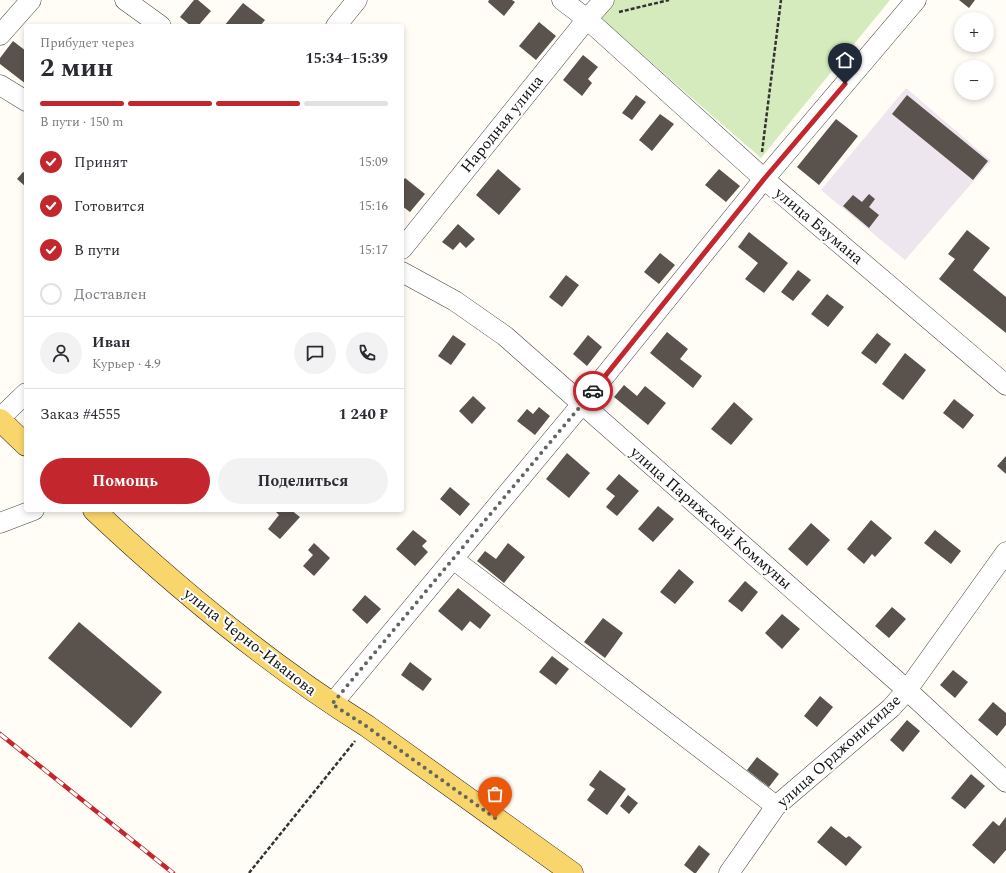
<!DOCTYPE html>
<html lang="ru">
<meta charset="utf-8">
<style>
:root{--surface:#fff;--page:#f2f2f3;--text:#2b2b33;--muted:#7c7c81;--line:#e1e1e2;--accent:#c4262e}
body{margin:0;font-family:Spectral,serif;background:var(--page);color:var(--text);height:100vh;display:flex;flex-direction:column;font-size:15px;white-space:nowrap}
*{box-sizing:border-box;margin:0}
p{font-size:13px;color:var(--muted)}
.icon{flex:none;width:22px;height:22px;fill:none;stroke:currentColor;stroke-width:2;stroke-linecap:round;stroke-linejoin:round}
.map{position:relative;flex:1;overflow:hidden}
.drawer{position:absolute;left:24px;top:24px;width:380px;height:488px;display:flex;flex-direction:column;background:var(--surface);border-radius:4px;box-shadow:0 2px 6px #0003}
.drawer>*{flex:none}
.buttons{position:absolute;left:954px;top:12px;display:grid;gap:8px}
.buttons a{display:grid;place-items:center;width:40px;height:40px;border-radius:50%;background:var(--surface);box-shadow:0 2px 6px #0003;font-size:20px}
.pin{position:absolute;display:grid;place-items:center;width:34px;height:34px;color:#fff;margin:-41px -17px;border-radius:50% 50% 50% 0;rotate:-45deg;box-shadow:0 0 4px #0007}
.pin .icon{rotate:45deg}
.courier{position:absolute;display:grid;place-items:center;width:40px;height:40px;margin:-20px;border:3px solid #c4262e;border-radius:50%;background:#fff;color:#222;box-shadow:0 1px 5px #0007}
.summary em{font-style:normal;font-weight:700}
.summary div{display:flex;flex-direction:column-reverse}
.summary{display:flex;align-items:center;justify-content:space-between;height:68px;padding:0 16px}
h1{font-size:26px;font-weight:700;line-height:30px}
.bar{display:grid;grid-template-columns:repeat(4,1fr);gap:6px 4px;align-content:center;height:48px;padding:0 16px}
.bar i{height:5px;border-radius:3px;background:var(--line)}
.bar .on{background:var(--accent)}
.bar p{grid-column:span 4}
.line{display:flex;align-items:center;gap:10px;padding:0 16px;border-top:1px solid var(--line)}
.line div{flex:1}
.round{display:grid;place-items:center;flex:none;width:42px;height:42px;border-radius:21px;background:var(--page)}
ol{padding:0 16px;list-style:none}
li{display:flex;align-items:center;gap:12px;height:44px}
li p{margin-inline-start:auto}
li .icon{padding:4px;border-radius:50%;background:var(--accent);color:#fff;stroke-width:4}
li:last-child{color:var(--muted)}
li i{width:22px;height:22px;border:2px solid var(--line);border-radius:50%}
.button{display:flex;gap:8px;margin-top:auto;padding:8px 16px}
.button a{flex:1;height:46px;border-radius:24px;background:var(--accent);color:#fff;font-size:16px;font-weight:700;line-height:46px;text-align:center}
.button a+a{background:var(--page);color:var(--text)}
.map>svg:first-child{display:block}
</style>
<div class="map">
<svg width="1006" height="873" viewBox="0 0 1006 873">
<rect width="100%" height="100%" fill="#fffdf5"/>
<path fill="#eee6ef" d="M906 88 991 161 905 260 821 190Z"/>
<path fill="#d5ebbd" d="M615 0H890L761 158 599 17Z"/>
<path fill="#5a524d" d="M194 0H198L211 11 198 26H191L180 17Z
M489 0H512L515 2 504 16 488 2Z
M959 0H975L969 8Z
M243 3 265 20 260 26H224Z
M539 22 556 36 536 60 519 46Z
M13 41 26 51V84L0 64V58Z
M583 55 598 67 588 79 592 83 582 96 563 80Z
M636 95 646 102 632 120 622 113Z
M907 95 988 161 973 180 892 114Z
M660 114 674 124 652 151 639 140Z
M836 119 858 136 819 185 797 167Z
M498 169 521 189 499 215 476 195Z
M719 169 740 186 726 202 705 185Z
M23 172 26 174V187L17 179Z
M405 178 425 194 410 212 402 206V182Z
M869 194 875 199 869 207 879 215 869 228 843 206 853 195 862 202Z
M458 224 475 239 466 248 460 242 453 250 442 242Z
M967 230 990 248 973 270 1006 297V333L939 279 955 259 948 254Z
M749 232 788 263 764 293 745 279 758 263 738 247Z
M660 253 675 265 659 284 644 272Z
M798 270 811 280 793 301 781 292Z
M566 275 579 285 562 307 549 297Z
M827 294 844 307 828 327 811 314Z
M667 332 688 349 680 359 702 376 693 388 650 353Z
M877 333 891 344 876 364 861 353Z
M453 335 466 344 451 365 438 356Z
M588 335 602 347 587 366 573 354Z
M905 353 926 370 903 400 882 384Z
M624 385 637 396 645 386 666 403 648 425 614 397Z
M473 396 486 408 472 424 459 411Z
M954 399 974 415 963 429 943 413Z
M734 402 753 419 731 445 711 429Z
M539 407 550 416 535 435 517 421 527 409 533 414Z
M567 453 590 473 569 498 546 479Z
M1006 456V474L997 466Z
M619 474 639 491 617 516 606 507 615 496 606 489Z
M450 487 470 504 460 516 440 499Z
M658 506 674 519 653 542 638 529Z
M275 510H291L300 517 280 539 268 529 279 515 275 511Z
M871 520 892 538 875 557 872 554 864 564 847 549Z
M811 523 830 540 807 566 788 549Z
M413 530 427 541 422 546 428 552 415 566 396 549Z
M935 530 961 551 951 564 924 543Z
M314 543 330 558 314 576 303 566 313 555 308 550Z
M508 543 525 557 504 583 477 561 485 551 496 559Z
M679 569 694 582 675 604 660 592Z
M745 581 758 592 742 612 728 601Z
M458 588 491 615 480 629 470 621 462 631 438 611Z
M365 595 381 609 367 624 352 610Z
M892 607 906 619 889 638 875 626Z
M782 614 800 629 782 649 765 633Z
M603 618 623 633 605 658 584 642Z
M79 622 162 692 131 728 48 658Z
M552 656 569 669 556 685 539 672Z
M410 662 432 679 423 691 401 675Z
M953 670 968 682 955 698 940 685Z
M820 696 833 707 817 727 804 716Z
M993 702 1006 713V725L997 736 978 720Z
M907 720 920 731 903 752 890 740Z
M757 757 779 774 769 787 747 770Z
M600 770 626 789 607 815 587 800 595 789 589 785Z
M971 774 985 786 965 809 951 798Z
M628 795 638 803 629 814 620 806Z
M1006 817V850L994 864 972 845 993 821 999 826Z
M831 826 846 838 849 836 862 847 846 866 817 842Z
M699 845 710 854 696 873H694L684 865Z"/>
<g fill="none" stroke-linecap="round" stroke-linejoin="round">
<g stroke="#444" stroke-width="21">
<path id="minor" d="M125 0 161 26
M562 0 587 19 764 179 1006 385
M336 26 357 0
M0 35 31 0
M0 85 26 101
M402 249 587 19 604 0
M402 272 455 301 505 336 907 690 1006 782
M0 418 26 393
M0 523 34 510
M453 559 776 806
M332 704 582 404 764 179 916 0
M729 873 776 806 891 708 907 690 1006 552"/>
</g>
<g stroke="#222" stroke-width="23">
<path id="major" d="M0 420 26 445
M94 510C178 589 268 664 367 726L572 873"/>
</g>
<path stroke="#333" stroke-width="2.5" stroke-dasharray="4 2" stroke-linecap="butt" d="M619 12 669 0
M762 152 781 0
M249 873 355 741"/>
<use href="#minor" stroke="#fff" stroke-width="20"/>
<use href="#major" stroke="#f9d66b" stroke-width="22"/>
<g stroke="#c4262e" stroke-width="4.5">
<path id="rail" d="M0 734 173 873"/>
</g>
<use href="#rail" stroke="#fff" stroke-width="3" stroke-dasharray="9" stroke-linecap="butt"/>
</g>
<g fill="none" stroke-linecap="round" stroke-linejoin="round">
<path stroke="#646461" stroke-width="4" stroke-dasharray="0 7.2" d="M495 818 366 726 332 704 593 391"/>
<path stroke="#c4262e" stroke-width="5" d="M593 391 764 179 845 84"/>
</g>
<g text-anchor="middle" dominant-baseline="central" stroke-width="4" stroke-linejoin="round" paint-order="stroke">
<g font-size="16" fill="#111" stroke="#fff">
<text transform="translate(502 124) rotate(-51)">Народная улица</text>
<text transform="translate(819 226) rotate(40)">улица Баумана</text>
<text transform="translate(711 518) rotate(41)">улица Парижской Коммуны</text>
<text transform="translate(250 642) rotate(38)">улица Черно-Иванова</text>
<text transform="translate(839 751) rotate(-42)">улица Орджоникидзе</text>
</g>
</g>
</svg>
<div class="buttons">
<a>+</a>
<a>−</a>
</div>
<div class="pin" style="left:495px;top:818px;background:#ea580c"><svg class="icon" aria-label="bag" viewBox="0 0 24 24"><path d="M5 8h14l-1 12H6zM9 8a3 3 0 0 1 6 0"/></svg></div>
<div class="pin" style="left:845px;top:84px;background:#1f2937"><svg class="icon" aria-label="home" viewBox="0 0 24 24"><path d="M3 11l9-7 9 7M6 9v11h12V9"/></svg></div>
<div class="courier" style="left:593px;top:391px"><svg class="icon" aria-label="car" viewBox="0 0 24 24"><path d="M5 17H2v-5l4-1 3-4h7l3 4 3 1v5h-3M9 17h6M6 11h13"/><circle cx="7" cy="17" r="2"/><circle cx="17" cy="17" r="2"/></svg></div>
<section class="drawer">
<div class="summary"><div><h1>2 мин</h1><p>Прибудет через</p></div><em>15:34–15:39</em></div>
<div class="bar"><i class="on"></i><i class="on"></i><i class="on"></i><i></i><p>В пути · 150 m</p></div>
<ol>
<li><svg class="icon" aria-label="check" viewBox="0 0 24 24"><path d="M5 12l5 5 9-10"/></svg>Принят<p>15:09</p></li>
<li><svg class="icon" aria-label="check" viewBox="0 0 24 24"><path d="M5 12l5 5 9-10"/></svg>Готовится<p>15:16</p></li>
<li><svg class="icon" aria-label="check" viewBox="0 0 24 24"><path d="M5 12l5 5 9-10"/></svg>В пути<p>15:17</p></li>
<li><i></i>Доставлен</li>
</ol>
<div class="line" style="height:72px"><a class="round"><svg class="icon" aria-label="person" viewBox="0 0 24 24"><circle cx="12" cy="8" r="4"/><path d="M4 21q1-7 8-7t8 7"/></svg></a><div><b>Иван</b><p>Курьер · 4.9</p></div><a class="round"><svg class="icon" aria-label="chat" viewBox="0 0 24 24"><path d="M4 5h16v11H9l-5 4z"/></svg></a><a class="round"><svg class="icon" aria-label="phone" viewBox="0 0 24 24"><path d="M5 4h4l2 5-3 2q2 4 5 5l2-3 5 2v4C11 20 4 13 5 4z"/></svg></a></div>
<div class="line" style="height:52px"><div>Заказ #4555</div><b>1 240 ₽</b></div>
<div class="button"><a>Помощь</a><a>Поделиться</a></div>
</section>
</div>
